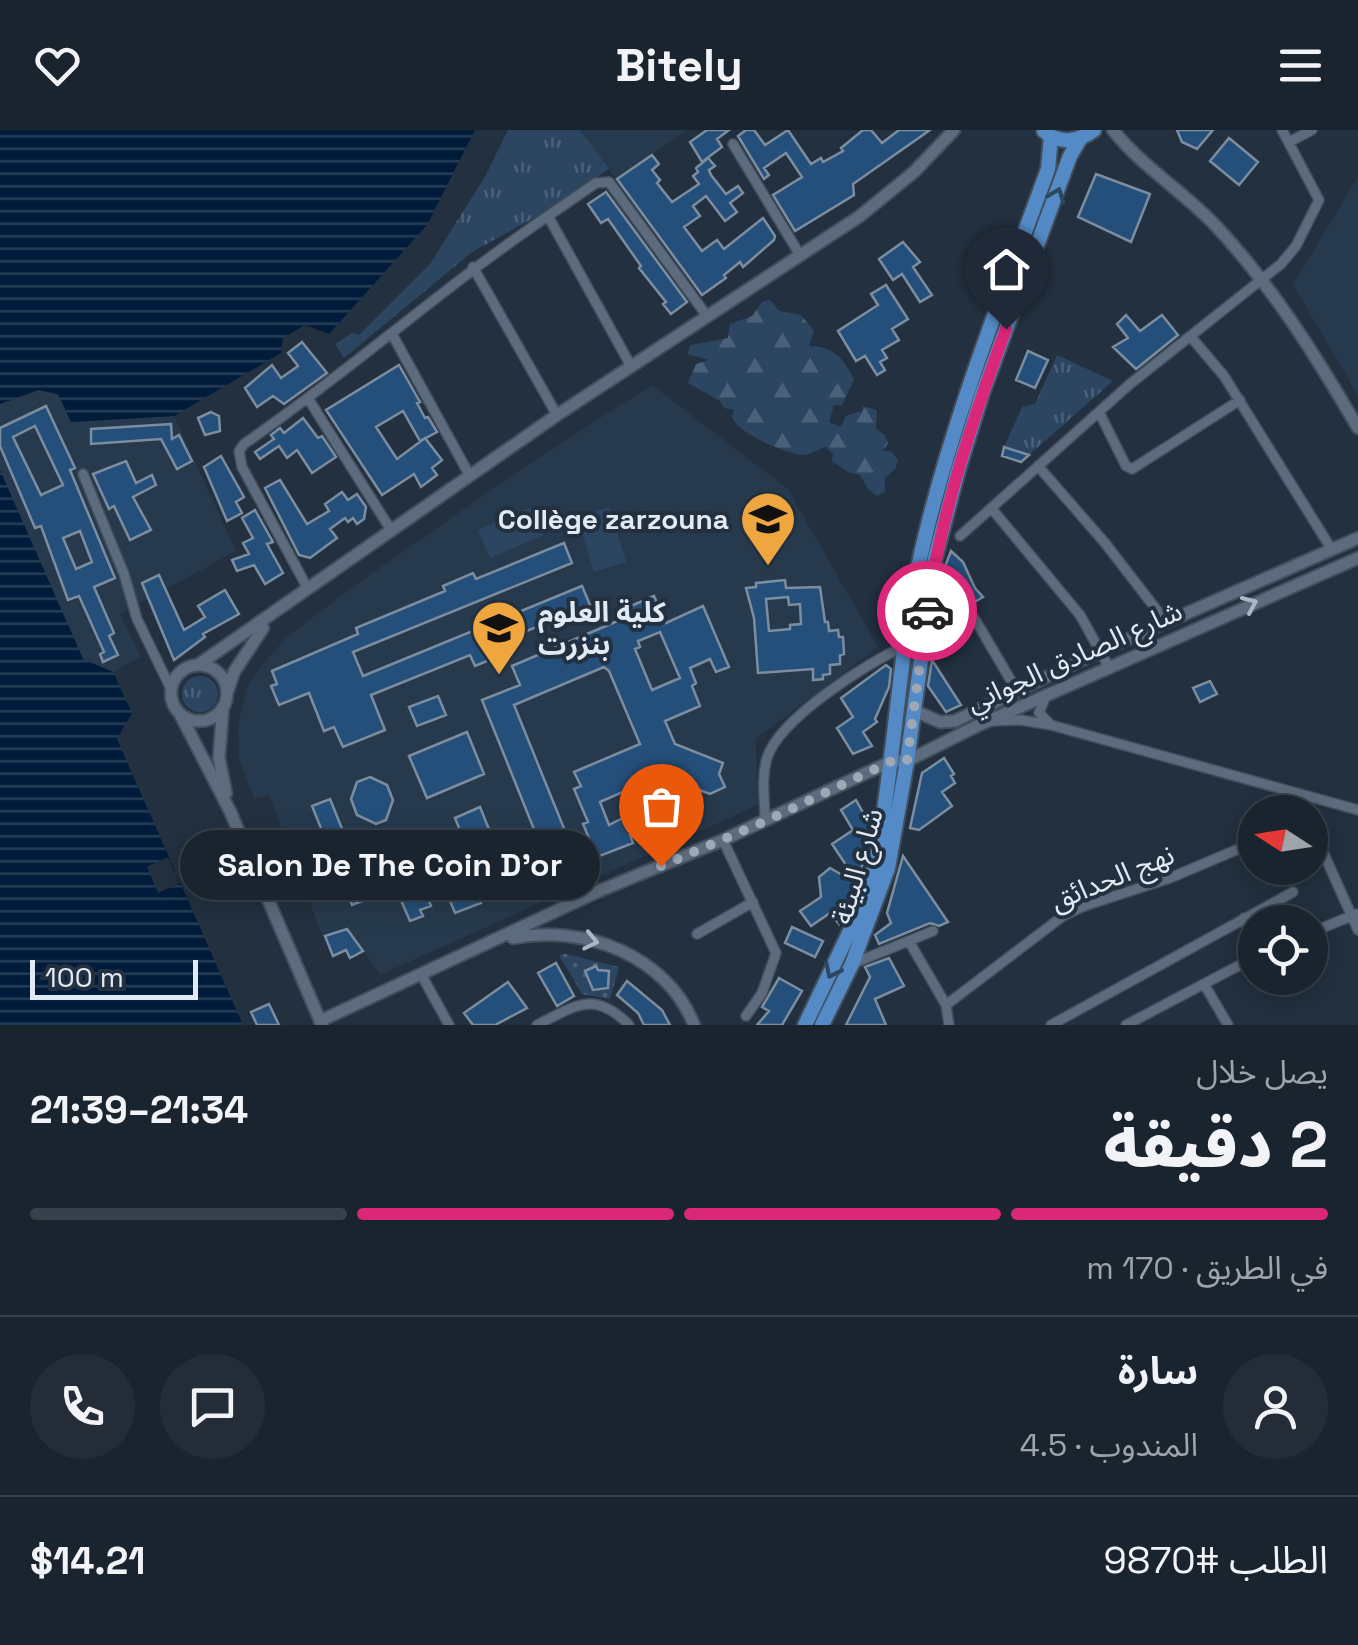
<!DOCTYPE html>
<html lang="ar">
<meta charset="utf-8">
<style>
:root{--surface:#1a242f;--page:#232c37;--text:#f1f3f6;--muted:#9fa4aa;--line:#38414b;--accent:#db2777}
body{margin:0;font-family:"Space Grotesk","Noto Sans Arabic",sans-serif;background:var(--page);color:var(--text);direction:rtl;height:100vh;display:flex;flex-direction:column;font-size:38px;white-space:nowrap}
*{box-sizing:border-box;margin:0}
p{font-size:32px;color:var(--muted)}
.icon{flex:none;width:55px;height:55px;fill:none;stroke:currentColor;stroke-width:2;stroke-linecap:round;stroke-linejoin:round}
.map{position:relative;height:895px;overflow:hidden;direction:ltr}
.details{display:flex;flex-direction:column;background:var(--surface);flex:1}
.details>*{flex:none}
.needle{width:65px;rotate:282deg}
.controls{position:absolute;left:1238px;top:665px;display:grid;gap:20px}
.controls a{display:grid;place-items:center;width:90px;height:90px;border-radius:50%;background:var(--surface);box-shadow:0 5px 25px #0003,0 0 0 2px var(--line);font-size:50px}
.scale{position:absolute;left:30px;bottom:25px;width:168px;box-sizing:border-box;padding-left:10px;border:5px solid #e1eaf4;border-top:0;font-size:28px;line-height:35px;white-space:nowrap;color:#e1eaf4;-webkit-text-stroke:8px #22303f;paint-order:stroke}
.pin{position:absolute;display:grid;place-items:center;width:85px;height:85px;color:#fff;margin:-102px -42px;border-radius:50% 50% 50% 0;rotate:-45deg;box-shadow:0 0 10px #0007}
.pin .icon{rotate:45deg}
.courier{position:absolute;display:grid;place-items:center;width:100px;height:100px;margin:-50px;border:8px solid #db2777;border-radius:50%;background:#fff;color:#222;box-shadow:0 2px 12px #0007}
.bubble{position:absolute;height:70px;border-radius:35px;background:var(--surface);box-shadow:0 5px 25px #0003,0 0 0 2px var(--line);font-size:32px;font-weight:800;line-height:70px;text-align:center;direction:rtl}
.head em{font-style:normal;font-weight:800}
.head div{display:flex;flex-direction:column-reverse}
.head{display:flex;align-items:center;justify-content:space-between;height:170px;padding:0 30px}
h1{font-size:65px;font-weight:800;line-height:75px}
.bar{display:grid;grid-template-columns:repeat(4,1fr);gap:15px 10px;align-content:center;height:120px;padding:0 30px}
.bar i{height:12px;border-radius:8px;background:var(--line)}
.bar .active{background:var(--accent)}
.bar p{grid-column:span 4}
.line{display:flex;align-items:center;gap:25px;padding:0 30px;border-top:2px solid var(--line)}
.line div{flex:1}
.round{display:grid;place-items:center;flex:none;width:105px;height:105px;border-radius:52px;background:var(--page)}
header{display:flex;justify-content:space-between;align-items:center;height:130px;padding:0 30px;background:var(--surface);font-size:45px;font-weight:800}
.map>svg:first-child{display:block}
</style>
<header><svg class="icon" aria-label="menu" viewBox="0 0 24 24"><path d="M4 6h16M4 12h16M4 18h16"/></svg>Bitely<svg class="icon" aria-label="heart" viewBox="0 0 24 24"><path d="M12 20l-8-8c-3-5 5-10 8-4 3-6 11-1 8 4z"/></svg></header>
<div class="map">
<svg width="1358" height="895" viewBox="0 0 1358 895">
<defs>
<pattern id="grass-tufts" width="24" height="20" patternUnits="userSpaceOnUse" patternTransform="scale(2.5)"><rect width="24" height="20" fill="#2c4662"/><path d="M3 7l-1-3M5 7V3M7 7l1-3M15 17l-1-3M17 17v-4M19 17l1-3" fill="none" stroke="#4a6179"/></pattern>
<pattern id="forest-firs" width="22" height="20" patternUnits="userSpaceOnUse" patternTransform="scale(2.5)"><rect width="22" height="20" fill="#2c4662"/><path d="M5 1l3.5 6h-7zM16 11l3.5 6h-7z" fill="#4a6179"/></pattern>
<pattern id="park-dots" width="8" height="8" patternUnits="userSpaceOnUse" patternTransform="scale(2.5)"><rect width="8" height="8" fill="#2c4662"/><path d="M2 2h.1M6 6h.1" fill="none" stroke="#4a6179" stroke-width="1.8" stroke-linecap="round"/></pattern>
<pattern id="water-rules" width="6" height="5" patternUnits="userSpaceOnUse" patternTransform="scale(2.5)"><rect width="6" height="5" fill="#001c3a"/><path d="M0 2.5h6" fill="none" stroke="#253d57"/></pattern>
</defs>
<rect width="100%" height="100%" fill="#22303f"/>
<path fill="#273a4d" d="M580 0H687L616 49Z
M1358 47V266L1293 154Z
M652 255 788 359 878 517 756 609 758 675 380 845 347 799 323 807 269 665 254 669 239 628 238 595 247 558 262 535 286 508 354 456 527 335Z
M39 260 59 265 71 292 174 286 236 421 120 484 141 527 113 542 83 529 0 340V274Z"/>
<path fill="url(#grass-tufts)" d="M508 0H580L609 39 534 88 472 122 344 228 335 214 352 203 359 205 430 134 486 45Z
M1057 225 1113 251 1029 325 1004 317 1022 277 1035 274Z
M182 564a18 18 0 1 1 36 0a18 18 0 1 1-36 0Z"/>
<path fill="url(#forest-firs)" d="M770 170 779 181 801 185 814 201 809 216C833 216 843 228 854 249L842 275H834L829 292 841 297 846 286 862 281 863 276 877 280 876 299 885 305 888 313 883 321H891L898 330 895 339 885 348V362L877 366 868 359 860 345 848 342 832 331 833 324 826 317C817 319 811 325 803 325 784 323 737 303 732 287L734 280 724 278 720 271 688 253 696 234 709 230 687 224 691 215 728 208 730 194 752 186 762 172Z"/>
<path fill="url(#park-dots)" d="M566 824 619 837 610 869 582 864 559 825Z"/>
<path fill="#2c4662" d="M531 377 543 405 490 428 478 400Z
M609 377 626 432 594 442 577 387Z"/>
<path fill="url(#water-rules)" d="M0 0H475L427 95 329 204 305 195 283 208 281 223 174 286 71 292 58 264 38 260 0 274Z
M0 340 83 529 113 542 132 583 117 609 243 895H0Z"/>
<path fill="#22303f" d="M168 727 180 753 158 763 147 737Z"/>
<path fill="#254f7b" stroke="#7c8d9f" stroke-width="2.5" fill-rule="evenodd" d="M707 0H729L717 9 722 17 702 32 690 12Z
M746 0H754L765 15 788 0 811 34 821 28 823 32 843 21 841 18 863 0H871L882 13 899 0H930L853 54 854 65 795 101 773 65 802 47 786 23 764 38 769 45 764 49 738 6Z
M1177 0H1213L1197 19 1182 12Z
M1229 8 1258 32 1239 55 1210 31Z
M652 25 659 34 652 40 660 50 657 53 672 72 699 54 693 46 698 42 696 38 708 28 715 36 709 40 711 45 726 64 738 56 743 63 730 73 737 82 725 91 706 66 693 76 700 86 684 97 702 121 717 110 724 119 763 88 775 106 774 110 743 137 740 132 724 145 726 148 702 165 617 49Z
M1096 44 1150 64 1131 112 1078 87Z
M606 62 687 172 671 184 663 174 666 172 639 138 641 136 608 89 601 93 588 74Z
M903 112 920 132 913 137 932 165 920 172 902 144 893 150 879 129Z
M886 155 908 189 892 199 899 210 882 220 887 228 880 232 885 240 877 245 865 226 856 231 838 201 878 175 871 164Z
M1126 185 1140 201 1162 185 1178 205 1136 239 1113 217 1128 208 1117 194Z
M302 212 327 243 284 274 273 266 257 277 245 258 272 235 281 248 298 236 288 223Z
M1028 221 1048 230 1035 258 1016 250Z
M399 235 420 272 417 273 425 288 428 287 437 302 420 311 403 281 376 297 397 329 425 308 442 330 432 338 437 345 421 357 414 344 382 365 326 280Z
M46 276 75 338 70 340 115 448 94 457 114 503 109 506 118 525 103 532 100 524 104 522 79 466 68 470 41 396 35 398 0 316V298ZM35 296 63 355 41 365 13 307ZM80 401 92 432 76 439 63 408Z
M211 282 219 286 220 301 205 305 198 288Z
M303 288 318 308 322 306 336 327 312 343 297 320 287 328 279 316 260 329 255 322 274 309 271 305 280 298 284 303Z
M171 294 172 309 179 305 192 331 177 339 161 309 91 314V299Z
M1004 317 1029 325 1021 332 1002 326Z
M221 326 244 367 236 372 242 383 227 391 204 337Z
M126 331 136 353 152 345 156 355 133 367 151 400 130 410 114 376 109 379 93 344Z
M280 350 307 394 329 381 325 374 342 362 348 370 357 364 366 377 364 389 357 394 353 388 348 392 345 388 330 399 337 408 310 428 299 425 265 358Z
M255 380 273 412 267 414 283 443 265 454 254 435 237 441 232 430 249 424 243 413 253 408 242 388Z
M564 413 572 433 353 522 363 546 582 456 590 475 502 511 507 523 475 536 470 525 371 565 385 600 343 617 334 597 324 601 309 563 279 575 271 556 277 554 272 541 358 504 356 498 445 461 443 456 473 443 476 449Z
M951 421 963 432 975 458 983 467 973 473 944 439Z
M159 445 184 500 205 487 198 476 225 460 239 484 203 504 205 507 174 530 142 453Z
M785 450 786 458 820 457 825 492H828L829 501 838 500 839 507H843L844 524 840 525V534L830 535V544L823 545V549L813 550V539L758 543 754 488 746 458 756 457V453ZM788 467 789 475 800 474 801 494 790 495V499L769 501 766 469Z
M654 466 666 493 703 476 729 537 716 542 710 529 690 538 696 553 692 556 700 576 665 591 675 614 723 633 719 644 725 657 710 664 697 659 687 686 659 676 672 640 600 672 609 695 646 676 654 695 630 705 633 713 597 727 583 694 588 692 574 659 581 656 574 642 640 614 609 541 604 537 514 575 574 723 548 734 482 570 520 555 512 536 634 484 631 476ZM660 502 680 548 652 560 635 519 640 517 638 511Z
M932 530 961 575 946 582 928 556Z
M886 535 891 539 889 557 875 589 877 592 863 602 872 616 853 624 837 598 853 587 841 568Z
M1210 551 1217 564 1200 572 1193 558Z
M438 566 446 585 417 596 409 577Z
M467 602 484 644 427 668 409 626Z
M944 628 954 644 951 646 955 653 942 662 952 676 919 700 910 698 922 643Z
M370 647 387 655 393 670 386 690 376 694 357 685 351 669 357 652Z
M330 669 370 768 352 775 312 676Z
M856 670 871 697 858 753 832 714 853 700 841 680Z
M480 677 509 749 484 760 455 688Z
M404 708 431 776 420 780 423 786 410 791 378 718Z
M447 726 462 765 476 759 481 773 455 783 434 732Z
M903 726 948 792 939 796 930 793 879 814 875 805 891 793 887 783Z
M830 738 858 754 856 759 839 794 830 783 811 796 800 781 821 767 819 747Z
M792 797 823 811 815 827 785 813Z
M347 799 363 821 350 828 346 820 333 826 325 806Z
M889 828 904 856 875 869 886 895H846L870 847 865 837Z
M556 833 574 866 557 876 538 843Z
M596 836 598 840 609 841 608 858 593 860 585 841Z
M779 848 802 861 782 895H757L769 881 762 877Z
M627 851 662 880 670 895H644L638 883 617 865Z
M508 852 527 878 495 895H473L464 883Z
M269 874 279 895H257L251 882Z"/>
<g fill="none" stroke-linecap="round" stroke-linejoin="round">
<g stroke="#424e5b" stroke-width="12">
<path id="minor" d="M1289 12 1312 0
M733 14 800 125
M548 86 596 53 609 52 707 186
M473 137 557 285
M392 204 470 346
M1191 207 1224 246 1332 420
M309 270 391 400
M1099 282 1126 336 1132 339 1240 270
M1038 336 1105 413 1166 492
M83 344 124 444 137 489 171 559
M992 379 1080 485 1110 539
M960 406 1130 254 1281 134 1296 116 1319 70 1282 0
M951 458 976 491 1017 561
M308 459 242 337 239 321 244 314C349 242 443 157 548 86L631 236
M1045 568 1039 583 1049 593
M993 591 1021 590 1051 595 1358 680
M765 691C765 671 761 648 767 628 779 589 868 532 905 516
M1310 693 1358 800
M723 710 776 823 762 863 746 886
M1244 788 1255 811
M1310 803 1356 784
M697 804 753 772
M910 813 946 875 949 895
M852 834 933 801
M421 844 449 895
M1204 854 1228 895
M946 875 1063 786 1084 776 1170 748 1255 712
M537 895C575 876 594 859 629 895
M1051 895 1293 762
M1126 895 1255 827"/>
</g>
<g stroke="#424e5b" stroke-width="15">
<path id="tertiary" d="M1113 0C1141 36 1184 62 1215 95 1273 157 1316 226 1358 298
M198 535 557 285 860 86 914 42 954 0
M171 563a28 28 0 1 1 56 0a28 28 0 1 1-56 0Z
M228 560 234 542 263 498
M223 577 219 628 226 663
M913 580 940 592 955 591 1101 521 1358 408
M180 584 230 681 322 895
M513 808C583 794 667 825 694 895
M320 891 599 761 723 710 892 631H907L977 596 1358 428"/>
</g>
<g stroke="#424e5b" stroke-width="18">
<path id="primary" d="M1044 1C1059 15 1078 12 1094 0
M805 895 861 778 875 735C895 632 898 526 921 424 951 292 1002 166 1048 39L1051 7
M822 895 852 834 888 738 907 631 935 428 958 341 982 264 1070 26 1080 9"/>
</g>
<use href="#minor" stroke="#5c6b7d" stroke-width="9"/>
<use href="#tertiary" stroke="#5c6b7d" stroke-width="11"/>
<use href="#primary" stroke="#548bc6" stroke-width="14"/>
</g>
<defs><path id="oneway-chevron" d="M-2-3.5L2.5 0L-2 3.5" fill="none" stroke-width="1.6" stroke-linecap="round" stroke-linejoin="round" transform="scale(2.5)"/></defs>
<g stroke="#2e4761">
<use href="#oneway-chevron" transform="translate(1057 65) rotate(-69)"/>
<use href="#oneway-chevron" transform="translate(832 841) rotate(116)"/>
</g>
<g stroke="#acb7c4">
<use href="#oneway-chevron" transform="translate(1250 474) rotate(-24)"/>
<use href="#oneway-chevron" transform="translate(591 811) rotate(12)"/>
</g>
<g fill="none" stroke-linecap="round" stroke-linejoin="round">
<path stroke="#9ea9b5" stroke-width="10" stroke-dasharray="0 18" d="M661 736 766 691 892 631H907L927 481"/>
<path stroke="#db2777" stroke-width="12" d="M927 481C941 384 972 291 1006 199"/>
</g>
<defs>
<g id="university-pin" transform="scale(2.875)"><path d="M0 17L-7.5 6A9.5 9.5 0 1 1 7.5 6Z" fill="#f0a63f" stroke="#22303f"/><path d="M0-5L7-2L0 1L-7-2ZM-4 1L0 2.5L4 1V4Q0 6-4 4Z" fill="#111"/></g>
</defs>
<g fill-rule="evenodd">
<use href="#university-pin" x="768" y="389"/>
<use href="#university-pin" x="499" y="498"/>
</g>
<g text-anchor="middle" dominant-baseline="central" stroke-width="8" stroke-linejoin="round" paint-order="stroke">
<g font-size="28" font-weight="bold" fill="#e1eaf4" stroke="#22303f" text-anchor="end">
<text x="729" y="389">Collège zarzouna</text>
<text x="538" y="482" text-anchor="start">كلية العلوم<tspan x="538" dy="32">بنزرت</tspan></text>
</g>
<g font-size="28" fill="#e1eaf4" stroke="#22303f">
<text transform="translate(1074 526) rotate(-24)">شارع الصادق الجواني</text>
<text transform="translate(857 736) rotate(-74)">شارع البيئة</text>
<text transform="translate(1112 747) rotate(-22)">نهج الحدائق</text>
</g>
</g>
</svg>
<div class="controls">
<a><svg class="needle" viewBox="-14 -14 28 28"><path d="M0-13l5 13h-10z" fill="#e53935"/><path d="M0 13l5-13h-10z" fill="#9fa4aa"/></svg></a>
<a><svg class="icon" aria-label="locate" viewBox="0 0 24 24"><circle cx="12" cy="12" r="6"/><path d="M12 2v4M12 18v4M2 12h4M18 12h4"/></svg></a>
</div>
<div class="scale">100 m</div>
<div class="pin" style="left:661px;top:736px;background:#ea580c"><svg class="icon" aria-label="bag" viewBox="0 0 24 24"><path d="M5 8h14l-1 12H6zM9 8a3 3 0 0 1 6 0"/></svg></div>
<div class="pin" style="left:1006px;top:199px;background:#1f2937"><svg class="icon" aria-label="home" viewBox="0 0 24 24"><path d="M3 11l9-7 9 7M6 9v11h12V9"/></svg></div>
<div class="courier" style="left:927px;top:481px"><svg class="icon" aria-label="car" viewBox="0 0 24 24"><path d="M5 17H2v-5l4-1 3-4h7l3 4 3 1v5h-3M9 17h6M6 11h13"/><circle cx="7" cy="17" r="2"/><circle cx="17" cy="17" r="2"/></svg></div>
<div class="bubble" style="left:180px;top:700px;width:420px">Salon De The Coin D'or</div>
</div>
<section class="details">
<div class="head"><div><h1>2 دقيقة</h1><p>يصل خلال</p></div><em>21:34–21:39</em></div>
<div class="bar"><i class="active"></i><i class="active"></i><i class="active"></i><i></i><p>في الطريق · 170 m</p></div>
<div class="line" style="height:180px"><a class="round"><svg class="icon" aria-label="person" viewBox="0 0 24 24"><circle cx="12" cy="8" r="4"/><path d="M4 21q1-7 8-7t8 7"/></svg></a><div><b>سارة</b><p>المندوب · 4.5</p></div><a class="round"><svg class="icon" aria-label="chat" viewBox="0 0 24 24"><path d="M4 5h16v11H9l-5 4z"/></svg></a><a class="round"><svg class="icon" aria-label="phone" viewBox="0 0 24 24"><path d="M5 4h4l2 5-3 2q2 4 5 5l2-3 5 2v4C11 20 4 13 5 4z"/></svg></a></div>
<div class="line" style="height:130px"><div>الطلب #9870</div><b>$14.21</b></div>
</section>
